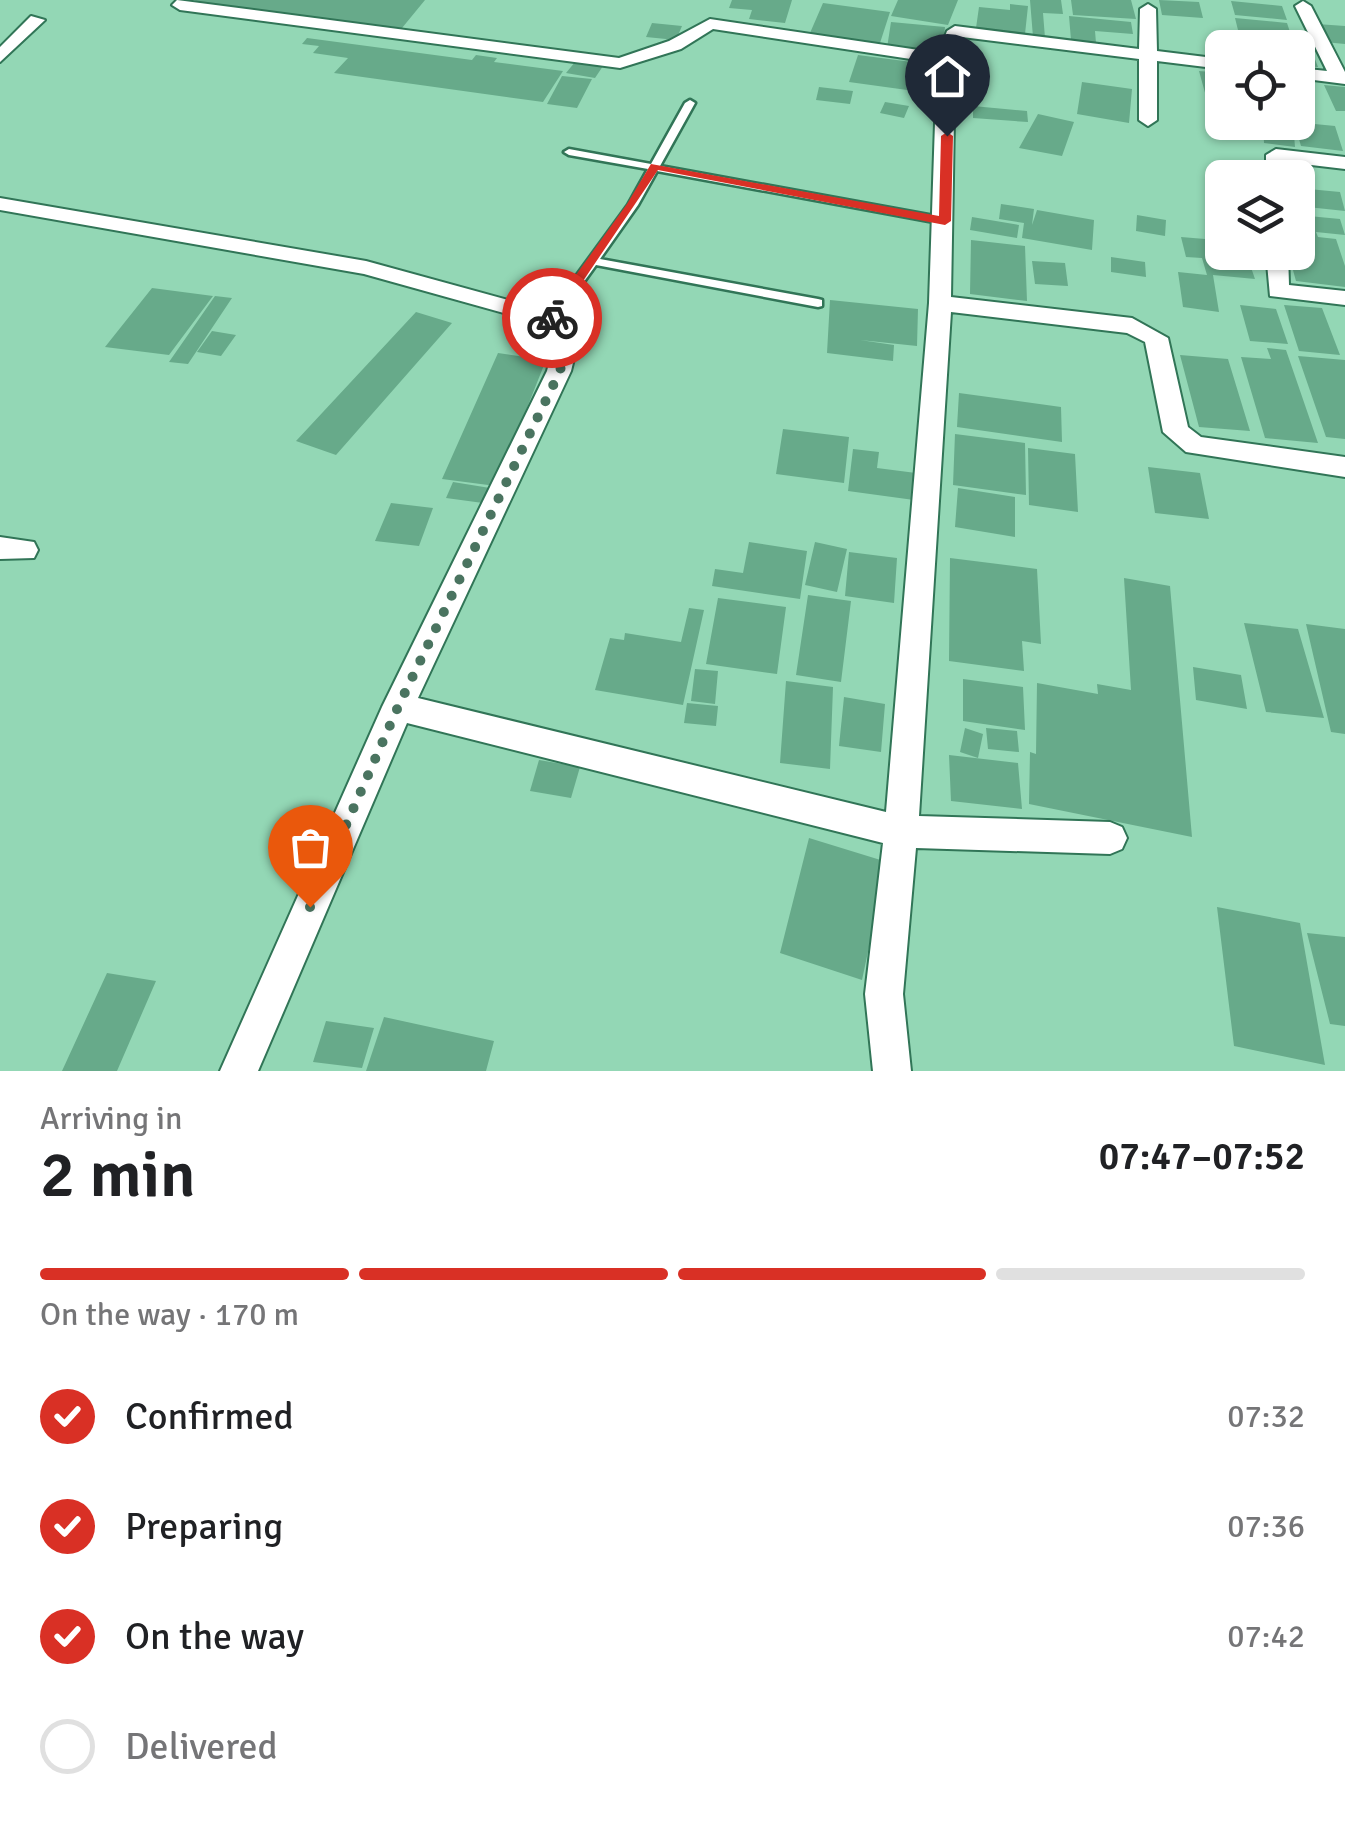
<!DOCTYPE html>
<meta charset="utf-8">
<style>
:root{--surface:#fff;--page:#f6f6f6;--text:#202124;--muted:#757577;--line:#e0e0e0;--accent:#d93025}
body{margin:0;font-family:Signika,sans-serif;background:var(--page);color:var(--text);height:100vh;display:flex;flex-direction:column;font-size:38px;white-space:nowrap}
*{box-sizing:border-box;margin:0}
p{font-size:32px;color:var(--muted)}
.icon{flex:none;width:55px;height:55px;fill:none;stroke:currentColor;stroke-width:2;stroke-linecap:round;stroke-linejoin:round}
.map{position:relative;height:1071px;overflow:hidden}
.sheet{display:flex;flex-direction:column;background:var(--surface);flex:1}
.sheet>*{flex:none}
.buttons{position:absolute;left:1205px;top:30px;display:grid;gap:20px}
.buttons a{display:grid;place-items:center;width:110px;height:110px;border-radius:15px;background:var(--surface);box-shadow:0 2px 8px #0004;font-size:50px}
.pin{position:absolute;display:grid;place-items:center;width:85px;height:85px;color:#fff;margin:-102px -42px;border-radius:50% 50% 50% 0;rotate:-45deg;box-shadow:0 0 10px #0007}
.pin .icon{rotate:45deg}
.courier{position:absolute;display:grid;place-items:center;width:100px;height:100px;margin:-50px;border:8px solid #d93025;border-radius:50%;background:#fff;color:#222;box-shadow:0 2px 12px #0007}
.overview em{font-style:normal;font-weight:600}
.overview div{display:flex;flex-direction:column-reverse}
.overview{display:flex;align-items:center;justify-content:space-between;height:170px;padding:0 40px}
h1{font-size:65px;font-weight:600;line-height:75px}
.bar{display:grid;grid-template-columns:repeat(4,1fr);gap:15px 10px;align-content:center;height:120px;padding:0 40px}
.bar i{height:12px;border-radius:8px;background:var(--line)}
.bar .on{background:var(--accent)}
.bar p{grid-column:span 4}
ol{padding:0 40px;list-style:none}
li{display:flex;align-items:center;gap:30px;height:110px}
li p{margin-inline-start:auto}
li .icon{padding:10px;border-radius:50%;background:var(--accent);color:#fff;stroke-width:4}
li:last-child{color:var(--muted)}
li i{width:55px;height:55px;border:5px solid var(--line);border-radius:50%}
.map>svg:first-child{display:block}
</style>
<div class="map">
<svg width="1345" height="1071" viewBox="0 0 1345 1071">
<rect width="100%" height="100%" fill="#93d7b5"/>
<path fill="#67aa8a" d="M196 0H425L402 28 192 3Z
M732 0H792L785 23 749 19 752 10 729 8Z
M898 0H958L948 25 891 16Z
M1030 0H1061L1063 14 1043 13 1045 38 1033 37Z
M1071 0H1131L1136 19 1073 15Z
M1159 0 1199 2 1203 18 1162 15Z
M1231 1 1282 6 1287 20 1235 15Z
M823 3 890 12 880 43 810 33Z
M1010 4 1028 6 1025 34 976 28 979 7 1010 10Z
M1069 16 1131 22 1133 34 1095 31 1096 43 1071 40Z
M1235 18 1287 23 1291 35 1238 30Z
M891 22 945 27 942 54 887 48Z
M652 23 682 26 676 40 646 37Z
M1317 24 1345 26V44L1324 42Z
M1254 33 1309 44 1318 67 1298 66V48H1259Z
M307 38 472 60 476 55 497 58 494 62 563 71 543 102 334 73 348 58 313 53 319 46 302 44Z
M858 55 935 65 929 93 849 82Z
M575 62 603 66 595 78 566 73Z
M1199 71 1222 73V101L1207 100Z
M562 76 592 79 577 108 547 104Z
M1082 82 1132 89 1129 123 1077 114Z
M1324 85 1345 87V111H1336Z
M819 87 853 91 850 104 816 100Z
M885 102 909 106 904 118 880 113Z
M973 106 1027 111 1028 122 973 118Z
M1038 114 1074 122 1062 156 1019 148Z
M1263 122H1293L1295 147 1264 143Z
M1294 122 1335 126 1343 151 1301 146Z
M1298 188 1340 192 1345 211 1298 206Z
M1001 204 1034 209 1032 225 1037 210 1094 220 1092 250 1022 238 1024 223 999 219Z
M1137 215 1166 220 1165 236 1136 231Z
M1298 215 1340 219 1345 235 1316 232 1318 237 1336 239 1345 266V287L1296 281 1288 252H1298Z
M972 217 1019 225 1017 238 970 230Z
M1181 237 1205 239 1209 253 1247 256 1255 279 1213 275 1219 312 1183 307 1178 272 1207 275 1202 258 1186 257Z
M971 240 1025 246 1027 301 970 294Z
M1111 257 1145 262 1146 277 1111 272Z
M1032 261 1065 263 1068 286 1035 284Z
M152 288 213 296 169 355 105 347Z
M215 296 232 298 188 364 169 362Z
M830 300 918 309 917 346 860 340 894 345 893 361 827 353Z
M1240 305 1276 309 1288 344 1250 341Z
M1284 305 1322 308 1340 355 1299 351Z
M416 312 452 323 336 455 296 441Z
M212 331 236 335 221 356 197 352Z
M1267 348 1286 350 1318 443 1265 438 1241 357 1271 359Z
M498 353 546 360 496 486 442 479Z
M1180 355 1228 359 1250 431 1199 427Z
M1298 356 1345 360V439L1326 437Z
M959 393 1061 407 1062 442 957 427Z
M783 429 849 437 844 483 776 474Z
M955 434 1025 443 1026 495 953 485Z
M1028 448 1075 454 1078 512 1029 505Z
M853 449 879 452 877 468 916 473 914 500 848 491Z
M1148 467 1200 473 1209 519 1155 513Z
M453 482 490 488 483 503 446 498Z
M958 488 1015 497V537L955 527Z
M391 503 433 508 419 546 375 541Z
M749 542 807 551 800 599 712 586 715 569 743 573Z
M815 542 847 549 837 592 805 585Z
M849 552 897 558 894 603 845 596Z
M950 558 1037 569 1041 644 1022 641 1024 671 949 661Z
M1124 578 1170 586 1192 837 1029 804 1030 752 1036 754 1037 683 1098 694 1097 684 1131 690Z
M808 595 851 601 841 682 796 675Z
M718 598 786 607 777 674 706 664Z
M689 608 704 610 683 705 595 690 610 638 624 640 625 633 681 642Z
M1244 623 1298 629 1324 718 1266 712Z
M1306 624 1345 629V734L1331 732Z
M1193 667 1241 675 1247 709 1196 700Z
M695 669 718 671 715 704 691 701Z
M963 679 1023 687 1025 730 963 721Z
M786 681 833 687 830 769 780 763Z
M844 697 885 704 881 752 839 746Z
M687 703 718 706 716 726 684 723Z
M965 728 983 734 978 758 960 752Z
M986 728 1017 731 1019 752 988 749Z
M949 755 1018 763 1022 809 951 801Z
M539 760 580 767 571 798 530 791Z
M809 838 887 862 862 980 780 953Z
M1217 907 1300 923 1325 1065 1234 1046Z
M1307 933 1345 937V1026L1330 1024Z
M107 973 156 981 117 1071H62Z
M384 1017 494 1041 486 1071H366Z
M326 1021 374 1028 362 1068 313 1062Z"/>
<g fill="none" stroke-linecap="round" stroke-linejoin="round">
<g stroke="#317557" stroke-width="5">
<path id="lane" d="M690 100 695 103 660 166 945 218 950 221 945 224 657 171 638 205 600 259 818 299 822 300V306L818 307 596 265 555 322H547V316L628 205 648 169 569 155 564 152 569 149 651 164 685 103Z"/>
</g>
<g stroke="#317557" stroke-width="4">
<path id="street" d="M177 0 619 58 669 41 710 19 939 53 947 31 955 26 1139 49 1140 9 1148 4 1156 9 1157 51 1222 59V69L1157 61V120L1148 126 1139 120V59L962 37 955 59 951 297 1132 318 1168 338 1188 427 1201 437 1345 457V477L1186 452 1163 432 1145 342 1127 333 951 312 919 816 1110 822 1122 827 1127 838 1122 849 1110 854 916 848 903 994 911 1071H873L865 994 883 843 407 723 258 1071H220L382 707 547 371 556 336 543 324 364 274 0 210V198L366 261 559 314 580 334 571 371 418 698 886 812 929 303 937 63 713 29 681 49 620 68 180 10 172 5Z
M1303 1 1311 6 1345 72V84L1298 78V68L1327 71 1295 6Z
M31 16 45 20 0 62V47Z
M1276 149 1345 157V169L1286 162V178H1266V155Z
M1266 252H1288L1289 285 1345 291V305L1270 296Z
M0 537 34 542 38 550 34 558 0 559Z"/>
</g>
<use href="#lane" fill="#fff" fill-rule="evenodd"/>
<use href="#street" fill="#fff" fill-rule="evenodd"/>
</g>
<path fill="#d93025" d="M947 132 953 136 951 221 945 225 658 170 556 321 545 318 627 204 651 164 939 216 941 136Z"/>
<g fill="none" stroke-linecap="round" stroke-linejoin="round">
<path stroke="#4a7460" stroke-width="10" stroke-dasharray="0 18" d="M310 907 398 707 560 371 568 334 552 318"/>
</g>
</svg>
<div class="buttons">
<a><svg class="icon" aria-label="locate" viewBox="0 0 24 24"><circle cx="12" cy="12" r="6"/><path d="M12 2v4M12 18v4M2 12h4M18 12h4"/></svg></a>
<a><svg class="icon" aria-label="layers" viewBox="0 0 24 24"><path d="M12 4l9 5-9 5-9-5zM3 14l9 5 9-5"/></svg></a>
</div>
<div class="pin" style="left:310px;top:907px;background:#ea580c"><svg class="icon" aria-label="bag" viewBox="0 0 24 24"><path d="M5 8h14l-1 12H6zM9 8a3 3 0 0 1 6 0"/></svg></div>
<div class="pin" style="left:947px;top:136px;background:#1f2937"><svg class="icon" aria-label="home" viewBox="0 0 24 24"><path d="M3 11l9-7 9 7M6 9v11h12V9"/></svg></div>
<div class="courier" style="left:552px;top:318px"><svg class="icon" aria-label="bike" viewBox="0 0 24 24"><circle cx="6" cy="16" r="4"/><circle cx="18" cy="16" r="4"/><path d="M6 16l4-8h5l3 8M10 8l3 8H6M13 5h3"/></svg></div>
</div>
<section class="sheet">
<div class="overview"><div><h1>2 min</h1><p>Arriving in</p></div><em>07:47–07:52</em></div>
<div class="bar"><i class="on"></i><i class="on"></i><i class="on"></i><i></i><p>On the way · 170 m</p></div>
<ol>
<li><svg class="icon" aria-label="check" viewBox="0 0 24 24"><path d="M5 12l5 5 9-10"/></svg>Confirmed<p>07:32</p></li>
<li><svg class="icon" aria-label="check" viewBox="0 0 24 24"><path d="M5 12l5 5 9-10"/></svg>Preparing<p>07:36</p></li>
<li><svg class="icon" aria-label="check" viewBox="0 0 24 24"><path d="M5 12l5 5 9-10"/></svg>On the way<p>07:42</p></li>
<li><i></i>Delivered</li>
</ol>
</section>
